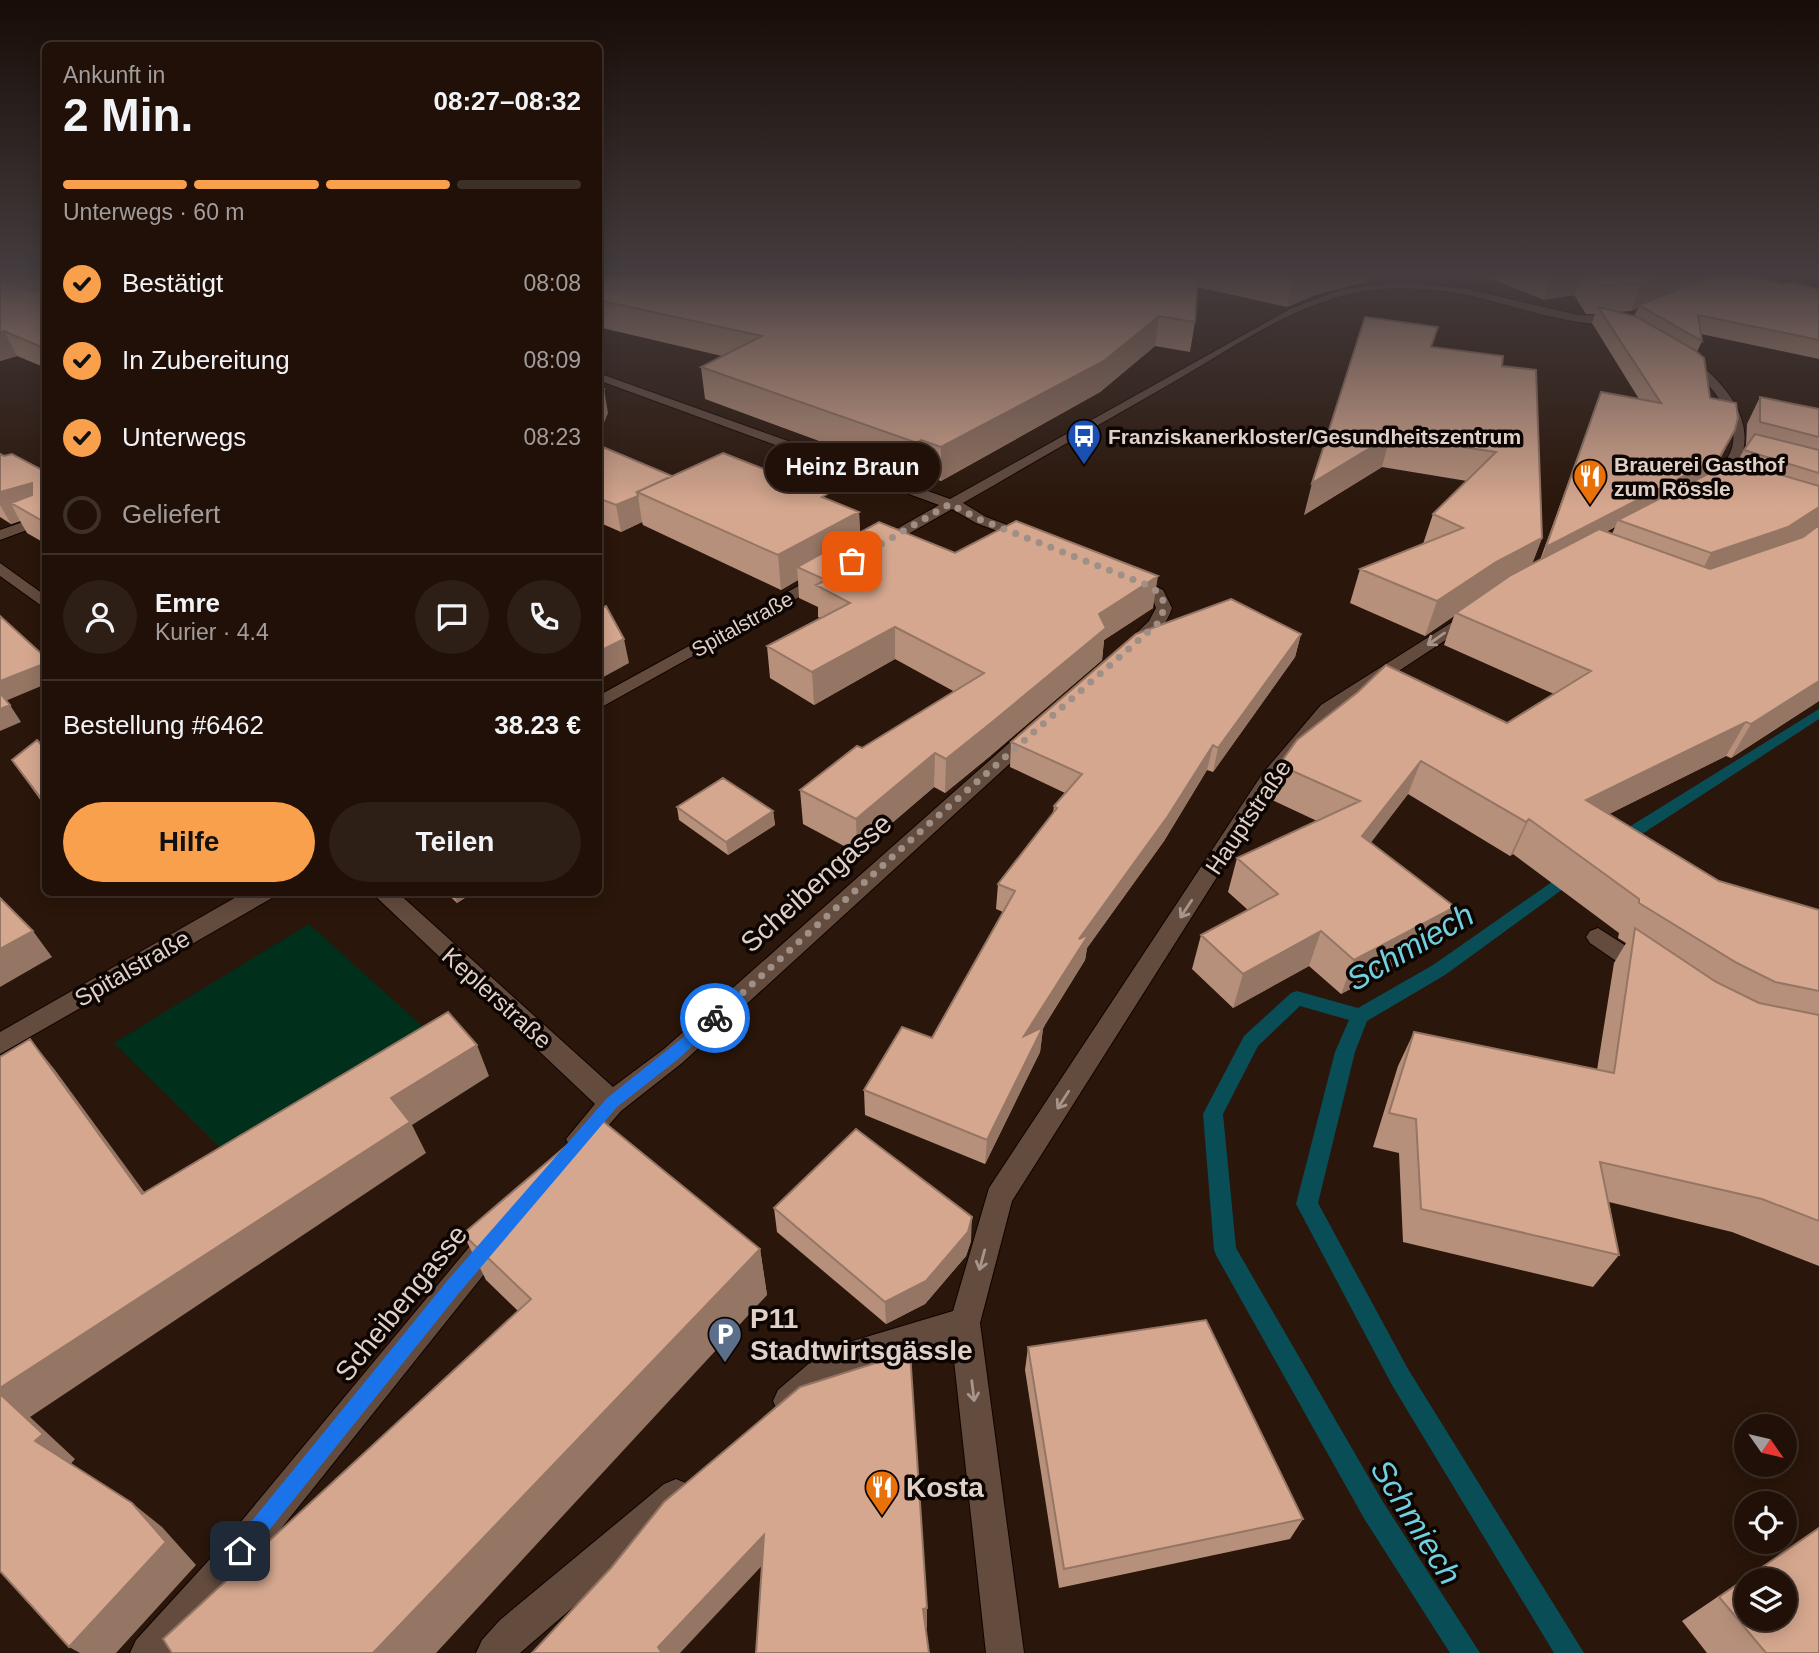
<!DOCTYPE html>
<html lang="de">
<meta charset="utf-8">
<style>
:root{--surface:#201008;--page:#2d1e16;--text:#f1f3f6;--muted:#a29d9c;--line:#3d3029;--accent:#f9a04c}
body{margin:0;font-family:Arial,sans-serif;background:var(--page);color:var(--text);height:100vh;display:flex;flex-direction:column;font-size:26px;white-space:nowrap}
*{box-sizing:border-box;margin:0}
p{font-size:23px;color:var(--muted)}
.icon{flex:none;width:38px;height:38px;fill:none;stroke:currentColor;stroke-width:2;stroke-linecap:round;stroke-linejoin:round}
.map{position:relative;flex:1;overflow:hidden}
.panel{position:absolute;left:42px;top:42px;width:560px;height:854px;display:flex;flex-direction:column;background:var(--surface);border-radius:10px;box-shadow:0 4px 18px #0003,0 0 0 2px var(--line)}
.panel>*{flex:none}
.needle{width:46px;rotate:124deg}
.controls{position:absolute;left:1734px;top:1414px;display:grid;gap:14px}
.controls a{display:grid;place-items:center;width:63px;height:63px;border-radius:50%;background:var(--surface);box-shadow:0 4px 18px #0003,0 0 0 2px var(--line);font-size:35px}
.pin{position:absolute;display:grid;place-items:center;width:60px;height:60px;color:#fff;margin:-30px;border-radius:14px;box-shadow:0 4px 10px #0006}
.courier{position:absolute;display:grid;place-items:center;width:70px;height:70px;margin:-35px;border:5px solid #1a73e8;border-radius:50%;background:#fff;color:#222;box-shadow:0 2px 9px #0007}
.bubble{position:absolute;height:49px;border-radius:24px;background:var(--surface);box-shadow:0 4px 18px #0003,0 0 0 2px var(--line);font-size:23px;font-weight:800;line-height:49px;text-align:center}
.summary em{font-style:normal;font-weight:800}
.summary div{display:flex;flex-direction:column-reverse}
.summary{display:flex;align-items:center;justify-content:space-between;height:119px;padding:0 21px}
h1{font-size:46px;font-weight:800;line-height:52px}
.bar{display:grid;grid-template-columns:repeat(4,1fr);gap:10px 7px;align-content:center;height:84px;padding:0 21px}
.bar i{height:9px;border-radius:5px;background:var(--line)}
.bar .current{background:var(--accent)}
.bar p{grid-column:span 4}
.line{display:flex;align-items:center;gap:18px;padding:0 21px;border-top:2px solid var(--line)}
.line div{flex:1}
.round{display:grid;place-items:center;flex:none;width:74px;height:74px;border-radius:37px;background:var(--page)}
ol{padding:0 21px;list-style:none}
li{display:flex;align-items:center;gap:21px;height:77px}
li p{margin-inline-start:auto}
li .icon{padding:7px;border-radius:50%;background:var(--accent);color:#111;stroke-width:4}
li:last-child{color:var(--muted)}
li i{width:38px;height:38px;border:4px solid var(--line);border-radius:50%}
.cta{display:flex;gap:14px;margin-top:auto;padding:14px 21px}
.cta a{flex:1;height:80px;border-radius:42px;background:var(--accent);color:#111;font-size:28px;font-weight:800;line-height:80px;text-align:center}
.cta a+a{background:var(--page);color:var(--text)}
.map>svg:first-child{display:block}
</style>
<div class="map">
<svg width="1819" height="1653" viewBox="0 0 1819 1653">
<rect width="100%" height="100%" fill="#2a160a"/>
<path fill="#00301c" d="M309 924 442 1044 243 1170 114 1043Z"/>
<g fill="none" stroke-linecap="round" stroke-linejoin="round">
<path fill="#094e57" fill-rule="evenodd" d="M1819 709V719L1625 845H1613L1611 841 1613 837Z
M1572 868 1578 870 1580 874 1578 878 1445 975 1367 1021 1355 1052 1318 1203 1408 1369 1584 1653H1554L1392 1385 1296 1204 1335 1052 1349 1020 1300 1006 1258 1046 1223 1114 1236 1248 1383 1502 1480 1653H1450L1365 1520 1217 1257 1214 1250 1203 1114 1244 1036 1291 993 1297 991 1358 1008 1433 965Z"/>
<g stroke="#110200" stroke-width="2">
<path id="minor" d="M1755 276H1793L1734 284 1729 281Z
M1404 282 1466 289 1578 315 1622 316 1627 319C1602 338 1500 301 1467 295 1439 290 1411 287 1382 289 1305 295 1236 346 1170 384 1101 423 1032 463 963 503L986 517 1034 535V541L1029 543 976 523 952 509 882 549H872V543L939 505 598 380V373L950 499 1292 308 1343 289Z
M1682 357H1690C1735 389 1771 442 1719 487L1707 484C1717 472 1727 463 1732 448 1741 415 1706 379 1682 361Z
M46 514V523L0 540V530Z
M0 563 46 596V609L0 576Z
M822 573 830 578 828 581 598 709V696Z
M1130 574 1163 590 1172 608C1167 624 1150 646 1133 650L1124 645 1149 621 1156 608 1152 597 1124 582 1122 579Z
M1473 609 1481 614 1479 618 1335 713 1277 782 1012 1201 980 1323 1024 1653H986L952 1342 846 1373 800 1412 789 1417 778 1412 773 1401 778 1390 826 1349 953 1311 989 1188 1263 773 1321 705Z
M1032 727 1042 733 1039 737 682 1063 621 1111 590 1147 580 1151 570 1147 566 1139 595 1104 371 892H397L613 1087 664 1049 1025 729Z
M245 892H275L272 898 0 1054V1032Z
M1598 928 1651 962 1655 968 1651 974 1643 977 1635 974 1590 943 1586 937 1590 931Z
M495 1224 505 1228 510 1238 505 1248 236 1585 174 1653H130L136 1640 210 1559 485 1228Z
M676 1479 688 1484 693 1496 688 1508 520 1653H476L482 1640 500 1620 664 1484Z"/>
</g>
<use href="#minor" fill="#634b3e" fill-rule="evenodd"/>
</g>
<path fill="#b7907b" fill-rule="evenodd" d="M0 276H46V368L17 356 0 361Z
M598 276H1373L1365 282 1315 295 1287 307 1197 287 1195 322 1190 352 1155 346 1100 392 941 481 921 474 917 477 705 399 701 367 722 356 598 327Z
M1484 276H1708L1707 278 1783 284 1819 290V359L1701 334 1702 341 1697 352 1710 398 1735 430 1714 471 1737 462 1746 446 1747 424 1760 397 1819 409V701L1731 758 1726 756 1609 814 1719 881 1819 910V1266L1732 1232 1609 1202 1619 1255 1593 1287 1403 1242 1399 1153 1373 1147 1398 1066 1414 1032 1597 1070 1614 963 1626 943 1618 938 1619 933 1513 854 1510 856 1408 794 1371 842 1439 941 1341 994 1309 966 1233 1008 1192 969 1201 935 1248 910 1228 892 1237 858 1317 821 1270 799 1279 765 1507 723 1554 694 1444 645 1454 616 1425 636 1350 603 1360 569 1423 544 1433 514 1467 481 1382 467 1304 515 1432 347 1502 366 1542 538 1532 564 1540 560 1601 392 1639 399 1592 323 1595 314H1586L1574 295 1544 300ZM1638 308 1634 316 1618 312 1631 311ZM1615 527 1612 534 1606 532Z
M598 445 672 476 827 499 859 512 860 532 955 553 1153 608 1104 640 1102 660 989 757 945 793 934 787 857 853 803 824 800 790 862 748 955 692 895 659 814 705 770 678 767 646 820 618 818 617V607L799 598 798 580 781 590 643 525 642 522 621 532 598 522Z
M0 454 46 472V544L27 533 20 521 11 524 0 517Z
M1301 634 1295 657 1213 772 1207 770 1164 841 1087 948 1085 960 1043 1028 1040 1052 985 1164 865 1115 864 1090 932 1038 1003 912 996 909 998 884 1053 813 1054 806 1065 793 1010 767 1011 742Z
M46 750V808L12 760Z
M677 807 773 811 775 825 728 855 679 820Z
M445 892H474L457 903Z
M774 1208 971 1241 966 1256 925 1304 886 1324 777 1232Z
M463 1234 760 1249 767 1295 518 1311 486 1280Z
M1028 1347 1303 1519 1290 1539 1059 1588 1025 1370Z
M1819 1528V1653H1707L1682 1621Z"/>
<path fill="#957564" d="M1299 276H1373L1365 282 1315 295 1287 307 1293 278Z
M1552 276H1581L1574 295 1544 300Z
M1657 276H1708L1706 281 1639 305 1638 308 1631 311 1642 283Z
M1159 316 1155 346 1100 392 941 481V447Z
M4 331 17 356 0 361V332Z
M604 389 608 413 598 437V402Z
M1735 430 1710 477 1618 520 1615 527 1537 568 1546 547Z
M1390 436 1382 467 1304 515 1312 483Z
M921 440V474L917 477V443Z
M32 483 33 516 11 503 20 521 11 524 0 505V492Z
M638 496 642 522 621 532 616 505Z
M1819 507V526L1771 558 1695 584 1711 553Z
M859 512 860 545 797 567 798 580 781 590 778 555Z
M1542 538 1529 572 1456 613 1454 616 1425 636 1437 601 1496 562Z
M1158 576 1153 608 1104 640 1102 660 989 757 945 793 946 759 1099 614Z
M895 627V659L814 705 812 672Z
M1301 634 1295 657 1213 772 1218 748Z
M624 639 629 663 598 680V652Z
M46 663V684L3 702 0 697V681Z
M1819 681V701L1731 758 1751 724Z
M10 705 21 722 0 731V709Z
M1746 722 1726 756 1569 834 1586 800Z
M1213 745 1207 770 1164 841 1087 948 1085 960 1043 1028 1040 1052 985 1164 987 1140 1024 1036 1079 939Z
M935 753 934 787 857 853 856 819Z
M1421 761 1408 794 1350 870 1362 836Z
M773 811 775 825 728 855 726 842Z
M1529 819 1513 854 1510 856 1526 822Z
M454 892H474L457 903Z
M1455 907 1439 941 1341 994 1354 960Z
M33 931 52 957 0 987V949Z
M1321 931 1309 966 1233 1008 1243 974Z
M30 1039 55 1070 167 1223 142 1194Z
M477 1045 489 1076 412 1125 426 1153 30 1417 75 1459 68 1467 35 1441 0 1394V1388L391 1098Z
M972 1217 971 1241 966 1256 925 1304 886 1324 885 1302Z
M760 1249 767 1295 436 1653H373Z
M132 1503 162 1527 196 1565 116 1653H80L69 1647Z
M764 1535 770 1557 680 1653H662L658 1647Z
M927 1608V1628L922 1630 923 1609Z"/>
<path fill="#d5a78f" stroke="#957564" stroke-width="2" fill-rule="evenodd" d="M25 276H46V349L4 331 0 332V279L34 291 38 289 37 281Z
M598 276H1198L1195 322 1159 316 1104 361 941 447 921 440 917 443 701 367 762 336 598 300Z
M1281 276H1299L1293 278Z
M1590 276H1657L1642 283 1597 286Z
M1712 276H1753L1783 284 1793 282 1819 290V340L1698 315 1702 341 1639 305Z
M1598 307 1637 317 1696 351 1704 358 1710 398 1736 403 1738 418 1735 430 1719 458 1546 547 1601 392 1661 403Z
M1365 317 1438 327 1431 347 1503 356 1502 366 1536 370 1542 538 1496 562 1437 601 1360 569 1463 528 1433 514 1496 452 1390 436 1312 483Z
M598 387 604 389 598 402Z
M1760 397 1819 409V437L1760 422Z
M1755 434 1819 450V473L1744 450Z
M598 445 672 476 637 492 638 496 616 505 598 498Z
M723 453 827 494 822 497 859 512 778 555 637 492Z
M0 454 4 456 12 454 46 472V523L11 503 32 495V483L0 492Z
M1733 461 1819 486V507L1788 527 1711 553 1618 520Z
M1016 521 1158 576 1099 614 1106 628 991 723 946 759 935 753 856 819 800 790 857 746 862 748 984 673 895 627 812 672 767 646 850 603 816 585 826 580 797 567 879 522 955 553Z
M1819 525V681L1751 724 1746 722 1586 800 1719 881 1819 910V991L1775 982 1737 963 1639 903V899L1529 819 1526 822 1421 761 1362 836 1455 907 1354 960 1321 931 1243 974 1201 935 1278 894 1237 858 1360 801 1279 765 1297 740 1358 692 1386 665 1507 723 1591 671 1456 613 1511 575 1599 529 1710 569 1803 537Z
M1231 599 1301 634 1218 748 1213 745 1168 816 1079 939 1089 934 1024 1036 1043 1027 987 1140 864 1090 902 1027 932 1038 1015 891 998 884 1057 808 1054 806 1082 774 1011 742 1136 634Z
M606 606 624 639 598 652V610Z
M0 616 46 658V663L0 681Z
M0 693 10 705 0 709Z
M37 740 46 750V805L12 760Z
M723 778 773 811 726 842 677 807Z
M0 898 33 931 0 949Z
M1635 928 1716 982 1759 1003 1819 1015V1221L1762 1199 1600 1162 1619 1255 1421 1209 1416 1119 1389 1113 1414 1032 1614 1073Z
M448 1012 477 1045 391 1098 410 1122 0 1388V1057L30 1039 142 1194Z
M599 1118 760 1249 373 1653H172L163 1639 531 1299 463 1234Z
M856 1129 972 1217 968 1232 926 1281 885 1302 774 1208Z
M1206 1320 1303 1519 1064 1569 1028 1347Z
M910 1352 927 1608 923 1609 929 1653H756L764 1535 658 1647 662 1653H532L611 1568 664 1502 800 1387Z
M0 1394 43 1434 35 1441 132 1503 166 1542 69 1647 0 1571Z
M1819 1528V1653H1766L1719 1597ZM1746 1580H1785V1619H1746Z"/>
<defs><path id="oneway-shaft" d="M-6 0H5M1.5-3L5.5 0L1.5 3" fill="none" stroke-width="1.6" stroke-linecap="round" stroke-linejoin="round" transform="scale(1.75)"/></defs>
<g stroke="#a7948a">
<use href="#oneway-shaft" transform="translate(1436 639) rotate(145)"/>
<use href="#oneway-shaft" transform="translate(1186 909) rotate(123)"/>
<use href="#oneway-shaft" transform="translate(1063 1100) rotate(123)"/>
<use href="#oneway-shaft" transform="translate(982 1260) rotate(105)"/>
<use href="#oneway-shaft" transform="translate(973 1391) rotate(83)"/>
</g>
<linearGradient id="sky" x2="0" y2="1"><stop stop-color="#170c06"/><stop offset="0.54" stop-color="#443c3e"/><stop offset="1" stop-color="#443c3e" stop-opacity="0"/></linearGradient>
<rect width="1819" height="507" fill="url(#sky)"/>
<path fill="#1a73e8" d="M715 1012 722 1018 720 1021 677 1060 617 1107 459 1293 247 1558 240 1561 233 1558 230 1551 233 1544 447 1281 607 1098Z"/>
<g fill="none" stroke-linecap="round" stroke-linejoin="round">
<path stroke="#a08f86" stroke-width="7" stroke-dasharray="0 12.6" d="M715 1018 922 830 1157 624C1167 606 1167 601 1152 587L981 520 950 504 852 561"/>
</g>
<defs>
<g id="bus-pin" transform="scale(1.75)"><path d="M0 17L-7.5 6A9.5 9.5 0 1 1 7.5 6Z" fill="#1a4fb4" stroke="#0c0502"/><path d="M-5-6H5V4H4V6H2V4H-2V6H-4V4H-5ZM-3.5-4V0h7V-4ZM-3.5 1.2v1.5H-2V1.2ZM2 1.2v1.5H3.5V1.2Z" fill="#fff"/></g>
<g id="restaurant-pin" transform="scale(1.75)"><path d="M0 17L-7.5 6A9.5 9.5 0 1 1 7.5 6Z" fill="#e8710a" stroke="#0c0502"/><path d="M-5-6h1v4h1v-4h1v4h1v-4h1v5L-1.5 .5V6h-2V.5L-5-1ZM5-6V6H3V1.5H1.5Q1.5-4 5-6Z" fill="#fff"/></g>
<g id="parking-pin" transform="scale(1.75)"><path d="M0 17L-7.5 6A9.5 9.5 0 1 1 7.5 6Z" fill="#5c6f8a" stroke="#0c0502"/><path d="M-3.5-5.5H1a3.5 3.5 0 0 1 0 7H-1V5.5H-3.5ZM-1-3.4V-.6H.8a1.4 1.4 0 0 0 0-2.8Z" fill="#fff"/></g>
</defs>
<g fill-rule="evenodd">
<use href="#bus-pin" x="1084" y="436"/>
<use href="#restaurant-pin" x="1590" y="476"/>
<use href="#parking-pin" x="725" y="1334"/>
<use href="#restaurant-pin" x="882" y="1487"/>
</g>
<g text-anchor="middle" dominant-baseline="central" stroke-width="7" stroke-linejoin="round" paint-order="stroke">
<g font-size="21" font-weight="bold" fill="#dfd0c8" stroke="#0c0502" text-anchor="start">
<text x="1108" y="436">Franziskanerkloster/Gesundheitszentrum</text>
<text x="1614" y="464">Brauerei Gasthof<tspan x="1614" dy="24">zum Rössle</tspan></text>
</g>
<g font-size="21" fill="#dfd0c8" stroke="#0c0502">
<text transform="translate(742 624) rotate(-29)">Spitalstraße</text>
</g>
<g font-size="24" fill="#dfd0c8" stroke="#0c0502">
<text transform="translate(1248 817) rotate(-56)">Hauptstraße</text>
<text transform="translate(132 968) rotate(-30)">Spitalstraße</text>
<text transform="translate(497 998) rotate(42)">Keplerstraße</text>
</g>
<g font-size="28" fill="#dfd0c8" stroke="#0c0502">
<text transform="translate(816 883) rotate(-42)">Scheibengasse</text>
<text transform="translate(401 1303) rotate(-51)">Scheibengasse</text>
</g>
<g font-size="28" font-weight="bold" fill="#dfd0c8" stroke="#0c0502" text-anchor="start">
<text x="750" y="1318">P11<tspan x="750" dy="32">Stadtwirtsgässle</tspan></text>
<text x="906" y="1487">Kosta</text>
</g>
<g font-size="32" font-style="italic" fill="#70d0e0" stroke="#0c0502">
<text transform="translate(1410 947) rotate(-30)">Schmiech</text>
<text transform="translate(1416 1522) rotate(58)">Schmiech</text>
</g>
</g>
</svg>
<div class="controls">
<a><svg class="needle" viewBox="-14 -14 28 28"><path d="M0-13l5 13h-10z" fill="#e53935"/><path d="M0 13l5-13h-10z" fill="#a29d9c"/></svg></a>
<a><svg class="icon" aria-label="locate" viewBox="0 0 24 24"><circle cx="12" cy="12" r="6"/><path d="M12 2v4M12 18v4M2 12h4M18 12h4"/></svg></a>
<a><svg class="icon" aria-label="layers" viewBox="0 0 24 24"><path d="M12 4l9 5-9 5-9-5zM3 14l9 5 9-5"/></svg></a>
</div>
<div class="pin" style="left:852px;top:561px;background:#ea580c"><svg class="icon" aria-label="bag" viewBox="0 0 24 24"><path d="M5 8h14l-1 12H6zM9 8a3 3 0 0 1 6 0"/></svg></div>
<div class="pin" style="left:240px;top:1551px;background:#1f2937"><svg class="icon" aria-label="home" viewBox="0 0 24 24"><path d="M3 11l9-7 9 7M6 9v11h12V9"/></svg></div>
<div class="courier" style="left:715px;top:1018px"><svg class="icon" aria-label="bike" viewBox="0 0 24 24"><circle cx="6" cy="16" r="4"/><circle cx="18" cy="16" r="4"/><path d="M6 16l4-8h5l3 8M10 8l3 8H6M13 5h3"/></svg></div>
<div class="bubble" style="left:765px;top:443px;width:175px">Heinz Braun</div>
<section class="panel">
<div class="summary"><div><h1>2 Min.</h1><p>Ankunft in</p></div><em>08:27–08:32</em></div>
<div class="bar"><i class="current"></i><i class="current"></i><i class="current"></i><i></i><p>Unterwegs · 60 m</p></div>
<ol>
<li><svg class="icon" aria-label="check" viewBox="0 0 24 24"><path d="M5 12l5 5 9-10"/></svg>Bestätigt<p>08:08</p></li>
<li><svg class="icon" aria-label="check" viewBox="0 0 24 24"><path d="M5 12l5 5 9-10"/></svg>In Zubereitung<p>08:09</p></li>
<li><svg class="icon" aria-label="check" viewBox="0 0 24 24"><path d="M5 12l5 5 9-10"/></svg>Unterwegs<p>08:23</p></li>
<li><i></i>Geliefert</li>
</ol>
<div class="line" style="height:126px"><a class="round"><svg class="icon" aria-label="person" viewBox="0 0 24 24"><circle cx="12" cy="8" r="4"/><path d="M4 21q1-7 8-7t8 7"/></svg></a><div><b>Emre</b><p>Kurier · 4.4</p></div><a class="round"><svg class="icon" aria-label="chat" viewBox="0 0 24 24"><path d="M4 5h16v11H9l-5 4z"/></svg></a><a class="round"><svg class="icon" aria-label="phone" viewBox="0 0 24 24"><path d="M5 4h4l2 5-3 2q2 4 5 5l2-3 5 2v4C11 20 4 13 5 4z"/></svg></a></div>
<div class="line" style="height:91px"><div>Bestellung #6462</div><b>38.23 €</b></div>
<div class="cta"><a>Hilfe</a><a>Teilen</a></div>
</section>
</div>
